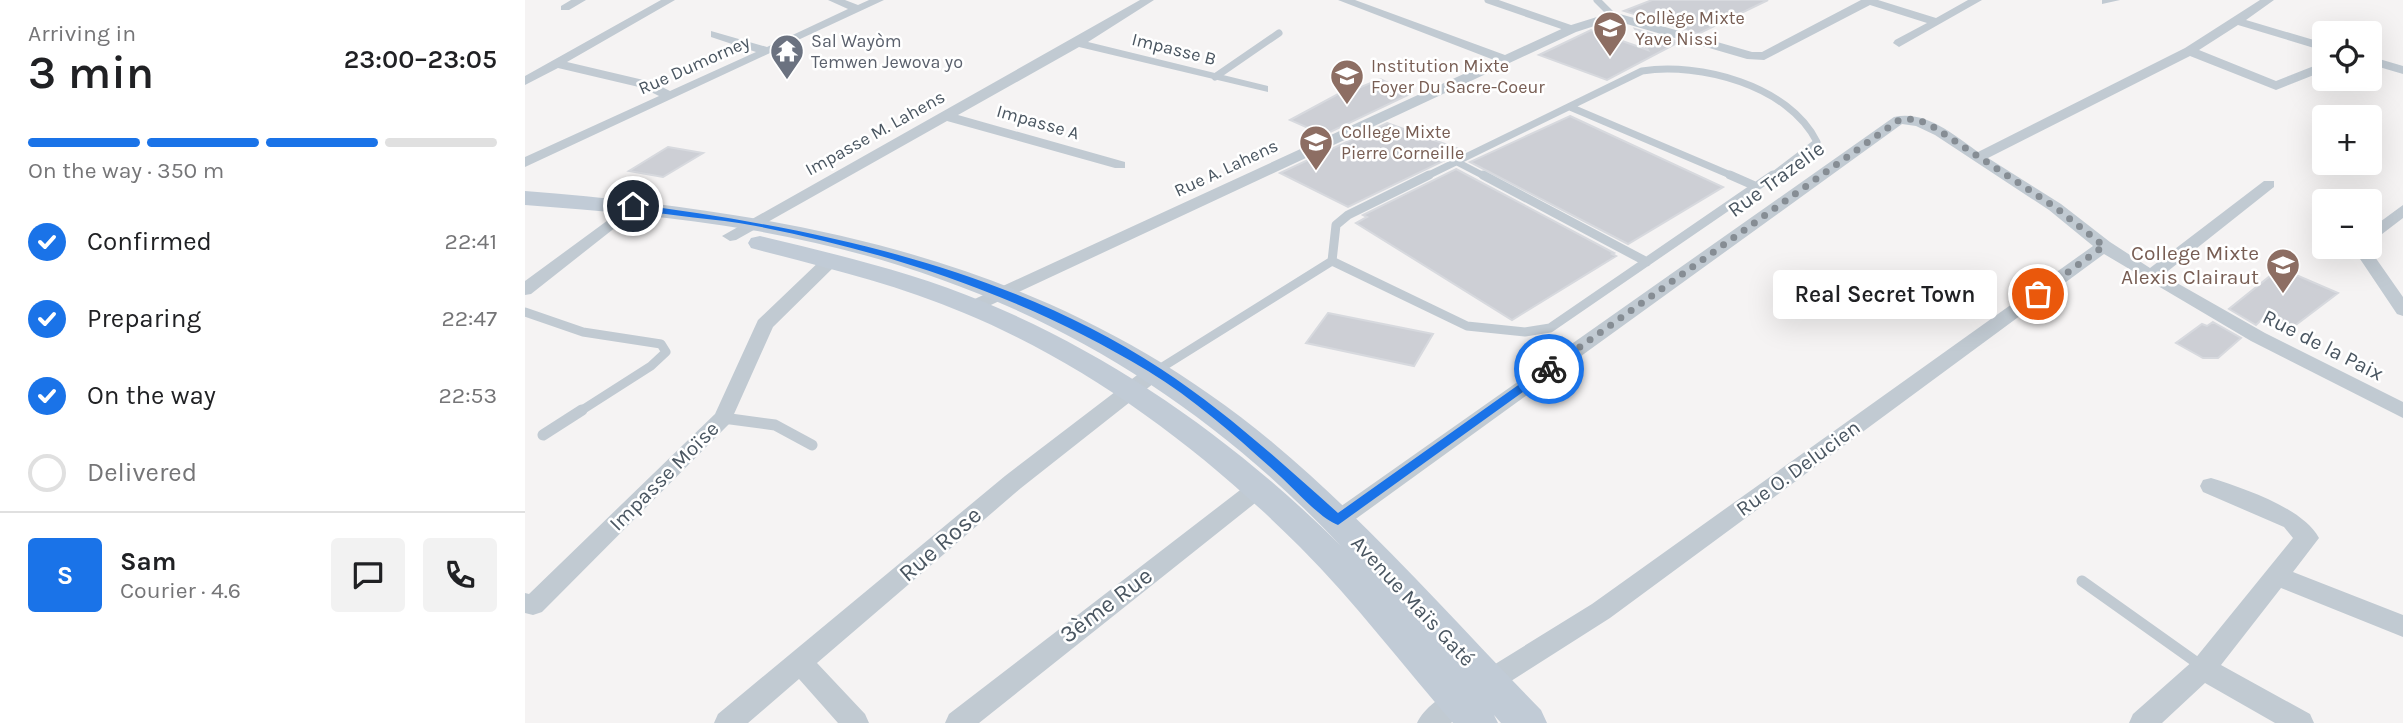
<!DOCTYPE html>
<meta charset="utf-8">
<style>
:root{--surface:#fff;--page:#f2f2f2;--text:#202124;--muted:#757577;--line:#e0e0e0;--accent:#1a73e8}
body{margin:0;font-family:Karla,sans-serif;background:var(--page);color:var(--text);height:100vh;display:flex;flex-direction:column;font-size:26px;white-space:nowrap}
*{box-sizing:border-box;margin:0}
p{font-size:23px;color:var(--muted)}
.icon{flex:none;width:38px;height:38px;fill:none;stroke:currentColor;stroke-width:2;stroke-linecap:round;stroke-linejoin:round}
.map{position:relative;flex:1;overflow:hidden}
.details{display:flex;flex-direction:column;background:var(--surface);width:525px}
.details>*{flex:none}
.controls{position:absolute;left:1787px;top:21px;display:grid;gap:14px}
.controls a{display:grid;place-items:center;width:70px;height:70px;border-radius:7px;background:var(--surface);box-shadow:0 7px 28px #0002;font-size:35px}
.pin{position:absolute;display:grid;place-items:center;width:60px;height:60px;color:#fff;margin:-30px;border:4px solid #fff;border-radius:50%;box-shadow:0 2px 7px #0007}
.courier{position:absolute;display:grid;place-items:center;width:70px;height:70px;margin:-35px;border:5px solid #1a73e8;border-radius:50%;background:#fff;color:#222;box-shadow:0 2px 9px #0007}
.bubble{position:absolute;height:49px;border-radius:7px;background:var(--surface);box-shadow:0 7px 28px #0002;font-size:23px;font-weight:600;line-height:49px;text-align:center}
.headline em{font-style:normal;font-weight:600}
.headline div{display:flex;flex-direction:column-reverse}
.headline{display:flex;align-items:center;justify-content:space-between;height:119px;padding:0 28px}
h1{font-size:46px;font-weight:600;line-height:52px}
.bar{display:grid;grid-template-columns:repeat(4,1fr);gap:10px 7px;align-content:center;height:84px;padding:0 28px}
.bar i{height:9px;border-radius:5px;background:var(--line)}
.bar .current{background:var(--accent)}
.bar p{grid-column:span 4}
.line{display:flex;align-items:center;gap:18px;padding:0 28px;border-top:2px solid var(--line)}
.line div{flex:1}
.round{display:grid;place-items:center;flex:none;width:74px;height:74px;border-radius:7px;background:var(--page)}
ol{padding:0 28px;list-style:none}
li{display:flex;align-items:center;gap:21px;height:77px}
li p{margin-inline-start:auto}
li .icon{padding:7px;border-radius:50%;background:var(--accent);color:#fff;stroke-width:4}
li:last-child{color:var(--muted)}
li i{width:38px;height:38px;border:4px solid var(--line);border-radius:50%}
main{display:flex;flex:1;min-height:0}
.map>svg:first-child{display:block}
</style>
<main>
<section class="details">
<div class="headline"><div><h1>3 min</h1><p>Arriving in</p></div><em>23:00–23:05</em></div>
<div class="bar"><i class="current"></i><i class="current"></i><i class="current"></i><i></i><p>On the way · 350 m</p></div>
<ol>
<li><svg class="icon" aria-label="check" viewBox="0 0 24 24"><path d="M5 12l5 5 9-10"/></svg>Confirmed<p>22:41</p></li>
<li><svg class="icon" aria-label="check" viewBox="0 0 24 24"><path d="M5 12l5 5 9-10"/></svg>Preparing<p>22:47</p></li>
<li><svg class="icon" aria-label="check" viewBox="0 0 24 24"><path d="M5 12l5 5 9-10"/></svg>On the way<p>22:53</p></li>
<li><i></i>Delivered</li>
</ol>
<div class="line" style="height:126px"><b class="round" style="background:var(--accent);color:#fff">S</b><div><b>Sam</b><p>Courier · 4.6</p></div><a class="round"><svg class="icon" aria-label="chat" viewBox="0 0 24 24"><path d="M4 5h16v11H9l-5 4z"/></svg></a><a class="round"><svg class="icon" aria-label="phone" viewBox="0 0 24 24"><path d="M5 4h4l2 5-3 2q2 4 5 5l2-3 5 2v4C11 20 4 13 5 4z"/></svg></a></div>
</section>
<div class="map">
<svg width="1878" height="723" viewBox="0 0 1878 723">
<rect width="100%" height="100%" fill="#f5f3f3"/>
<path fill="#cdcfd5" stroke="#d7d9de" stroke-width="2" d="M1127 0H1243L1173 34 1099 11Z
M1110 29 1154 42 1082 80 1014 55 1066 30 1123 50Z
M855 79 885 94 799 135 765 120 813 94 817 95Z
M1045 116 1198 187 1103 244 945 162Z
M862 123 939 151 823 207 755 173Z
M143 147 178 153 138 177 104 171Z
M931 169 1089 253 1087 254 1091 256 987 320 831 223 842 217 838 215Z
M1755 268 1813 293 1764 330 1739 317 1731 325 1704 309Z
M803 313 908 334 889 366 781 343Z
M1688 322 1716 338 1693 358H1678L1651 343 1677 324 1682 326Z"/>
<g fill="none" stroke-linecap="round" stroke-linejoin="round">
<path stroke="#c1cad2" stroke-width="7" d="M963 0 1047 29
M1072 0 1088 16
M690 77 754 33
M1045 107 1210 177
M932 162 961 177
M900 177 1117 71C1174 62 1264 85 1292 142L1246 177"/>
<path stroke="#c1cad2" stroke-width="9" d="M904 175 823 215 811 225 807 261 942 326 1000 332 1025 328 1248 175
M958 175 1122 262
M1205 175 1230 186
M0 312 58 332 136 344 141 352 126 366 54 412
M631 371 807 261"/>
<path stroke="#c1cad2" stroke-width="11" d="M198 418 250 425 287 445
M18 435 57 410
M1557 581 1678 667"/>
<path fill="#c1cad2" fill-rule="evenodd" d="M46 0H61L44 10H36V6Z
M136 0H150L42 62 127 82 145 91 231 52 186 37V31L242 47 323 9 303 0H320L333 5 344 0H359L0 167V157L134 96 118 88 33 68 0 85V76Z
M615 0H629L563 42 743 86V92L554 47 433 115 600 162V168H590L422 121 211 240 205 241 197 236Z
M813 0H830L980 55 1043 26 1088 12 1227 52H1237L1336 0H1353L1411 18 1443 0H1457L1374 47 1368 43 1370 40 1402 23 1345 5 1239 60 1222 59 1088 20 1051 32 453 311H441L438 307 441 303 969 60Z
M1577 0H1595L1577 4Z
M1735 0H1749L1721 20 1799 43V51L1713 25 1674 50 1751 81 1799 62V71L1751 90 1665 56 1463 158 1536 204 1585 242 1625 268 1739 181H1749V187L1638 275 1740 333 1878 402V418L1726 341 1579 254 1085 618 972 690 963 694 954 690 950 682 954 674 1067 604 1568 246 1524 210 1410 135 1391 126 1377 124 821 526 813 529 805 526 802 520 805 514 1369 117C1401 110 1429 135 1453 152L1660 48Z
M1834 25 1840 29 1838 32 1821 33Z
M1844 56 1878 66V74L1844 64Z
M1878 205V218L1844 244V230Z
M90 215 96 217V223L6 294 0 295V281Z
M1827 247H1843L1878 297V316L1872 314Z
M305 256 314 261 311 265 248 327 205 423 17 612 8 615 0 613V593L4 594 190 414 233 320 299 257Z
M631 365 638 366 641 371 638 376 496 488 292 663 340 714 344 723H313L274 679 223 723H189L193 714 480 476 624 366Z
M1686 478C1718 488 1778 508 1794 538L1768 572 1878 615V637L1756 588 1696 665 1785 714 1789 723H1750L1680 683 1637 723H1604L1608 714 1669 660 1768 538 1759 527 1678 492 1675 486 1678 480Z
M731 482 739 484 742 490 739 496 454 723H420L424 714 723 484Z
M932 689 941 693 945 701 941 709 926 723H892C899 708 917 695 932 689Z"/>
<path fill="#c1cbd6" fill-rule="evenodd" d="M0 191C275 213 528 260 747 442 844 523 928 620 1016 710L1022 723H976L969 715 973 723H928C877 665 830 602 775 547 679 451 565 365 439 313 371 284 298 267 226 248L223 243 226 238 235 236C310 254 387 272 459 302 592 357 714 444 816 546 653 373 461 270 226 230 151 217 76 211 0 205Z"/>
</g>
<path fill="#1a73e8" d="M108 204C290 228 480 267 636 369 700 411 756 462 813 513L1020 366 1030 369 813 525C796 519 770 490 756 477 714 439 672 401 623 371 503 298 369 253 231 226 190 218 147 217 105 208Z"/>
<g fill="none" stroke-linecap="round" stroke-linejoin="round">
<path stroke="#868d94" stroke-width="7" stroke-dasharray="0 12.6" d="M1024 369 1374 120 1390 119 1404 124 1530 207 1579 246 1513 294"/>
</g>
<defs>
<g id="school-pin" transform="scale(1.75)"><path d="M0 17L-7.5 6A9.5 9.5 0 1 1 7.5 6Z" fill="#8d6e63" stroke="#fff"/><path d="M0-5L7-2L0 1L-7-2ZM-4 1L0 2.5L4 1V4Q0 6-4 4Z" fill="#fff"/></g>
<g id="temple-pin" transform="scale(1.75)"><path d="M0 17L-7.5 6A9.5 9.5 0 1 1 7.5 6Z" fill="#6b7280" stroke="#fff"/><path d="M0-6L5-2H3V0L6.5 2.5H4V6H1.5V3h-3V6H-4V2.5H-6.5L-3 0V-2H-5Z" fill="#fff"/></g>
</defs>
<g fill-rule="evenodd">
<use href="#school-pin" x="1085" y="28"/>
<use href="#temple-pin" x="262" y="51"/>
<use href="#school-pin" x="822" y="76"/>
<use href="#school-pin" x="791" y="142"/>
<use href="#school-pin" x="1758" y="265"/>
</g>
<g text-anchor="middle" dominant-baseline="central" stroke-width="5" stroke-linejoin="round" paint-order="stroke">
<g font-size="18" fill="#785e54" stroke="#fff" text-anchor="start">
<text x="1110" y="18">Collège Mixte<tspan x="1110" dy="21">Yave Nissi</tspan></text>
<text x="846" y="66">Institution Mixte<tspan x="846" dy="21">Foyer Du Sacre-Coeur</tspan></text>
<text x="816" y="132">College Mixte<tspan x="816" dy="21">Pierre Corneille</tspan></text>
</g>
<g font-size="18" fill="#5b616d" stroke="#fff" text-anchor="start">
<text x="286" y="41">Sal Wayòm<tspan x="286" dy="21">Temwen Jewova yo</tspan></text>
</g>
<g font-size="18" fill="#4a5661" stroke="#fff">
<text transform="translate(649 49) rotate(14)">Impasse B</text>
<text transform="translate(169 65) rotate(-24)">Rue Dumorney</text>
<text transform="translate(513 122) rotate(16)">Impasse A</text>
<text transform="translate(350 133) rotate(-29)">Impasse M. Lahens</text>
<text transform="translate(701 168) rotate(-25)">Rue A. Lahens</text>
</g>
<g font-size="21" fill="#4a5661" stroke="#fff">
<text transform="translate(1251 179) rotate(-36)">Rue Trazelie</text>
<text transform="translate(1798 345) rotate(27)">Rue de la Paix</text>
<text transform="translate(1273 468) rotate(-36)">Rue O. Delucien</text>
<text transform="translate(139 476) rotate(-45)">Impasse Moïse</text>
<text transform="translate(888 601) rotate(47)">Avenue Maïs Gaté</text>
</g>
<g font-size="21" fill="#785e54" stroke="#fff" text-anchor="end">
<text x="1734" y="253">College Mixte<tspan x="1734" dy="24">Alexis Clairaut</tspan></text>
</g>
<g font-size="24" fill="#4a5661" stroke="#fff">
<text transform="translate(415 544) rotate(-41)">Rue Rose</text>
<text transform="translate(581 605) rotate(-37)">3ème Rue</text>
</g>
</g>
</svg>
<div class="controls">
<a><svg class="icon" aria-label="locate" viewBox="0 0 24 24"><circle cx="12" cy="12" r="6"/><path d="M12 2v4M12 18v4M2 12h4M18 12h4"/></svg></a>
<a>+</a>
<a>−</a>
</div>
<div class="pin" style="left:1513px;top:294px;background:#ea580c"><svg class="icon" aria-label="bag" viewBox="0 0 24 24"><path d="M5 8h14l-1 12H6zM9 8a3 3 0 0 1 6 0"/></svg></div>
<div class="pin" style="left:108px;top:206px;background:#1f2937"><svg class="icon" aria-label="home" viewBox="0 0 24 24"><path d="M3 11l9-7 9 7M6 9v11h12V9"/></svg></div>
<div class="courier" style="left:1024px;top:369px"><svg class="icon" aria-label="bike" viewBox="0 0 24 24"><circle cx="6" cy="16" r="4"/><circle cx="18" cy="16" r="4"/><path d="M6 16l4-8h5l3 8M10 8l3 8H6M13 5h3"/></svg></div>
<div class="bubble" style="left:1248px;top:270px;width:224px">Real Secret Town</div>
</div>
</main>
